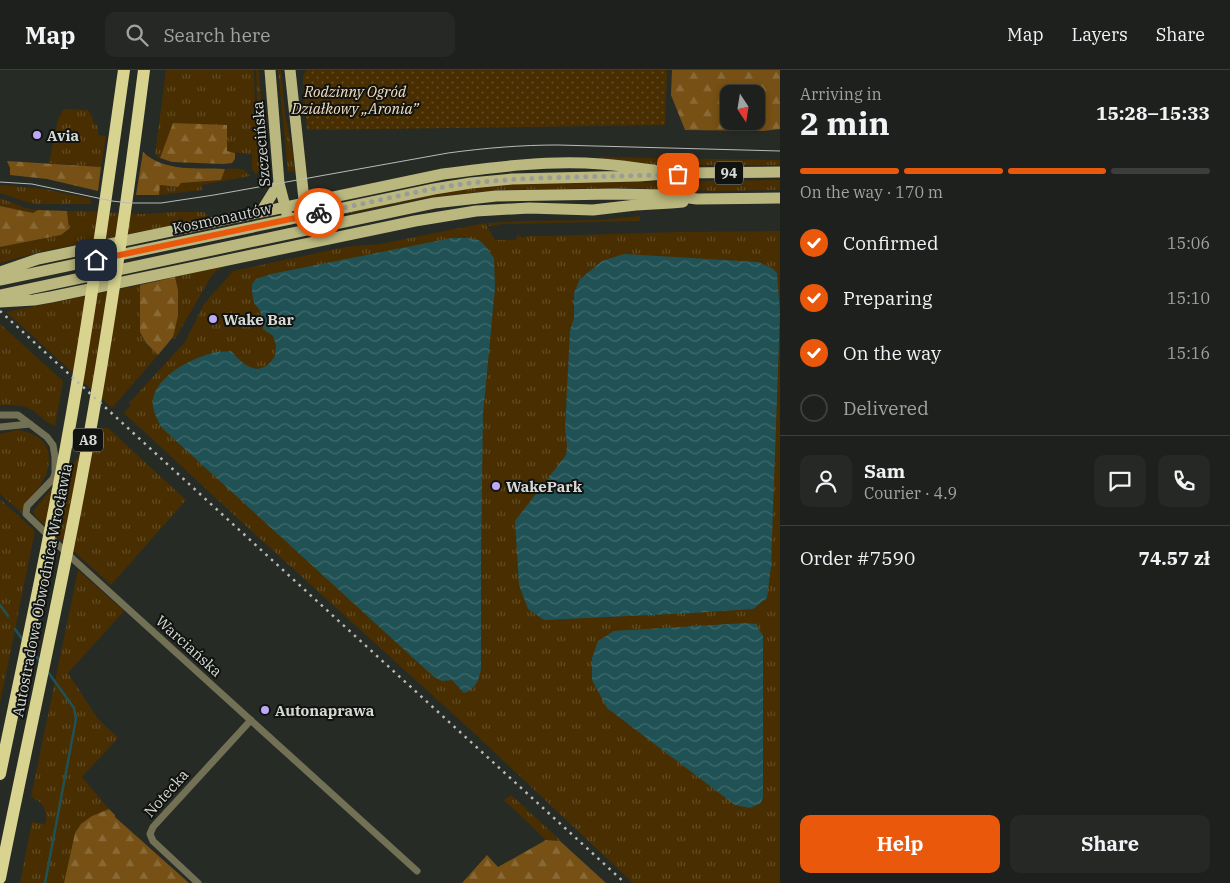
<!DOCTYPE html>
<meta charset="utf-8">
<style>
:root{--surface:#1d201c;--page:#252825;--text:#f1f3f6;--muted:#a0a3a3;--line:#3b3e3b;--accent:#ea580c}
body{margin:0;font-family:"IBM Plex Serif",serif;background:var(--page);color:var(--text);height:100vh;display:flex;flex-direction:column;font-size:19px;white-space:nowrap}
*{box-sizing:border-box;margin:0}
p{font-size:16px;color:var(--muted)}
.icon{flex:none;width:28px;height:28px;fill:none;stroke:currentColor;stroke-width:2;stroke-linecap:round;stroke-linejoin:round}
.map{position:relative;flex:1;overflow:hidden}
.sheet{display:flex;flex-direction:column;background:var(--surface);width:450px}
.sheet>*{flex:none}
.needle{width:32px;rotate:168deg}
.fabs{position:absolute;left:720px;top:15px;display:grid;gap:10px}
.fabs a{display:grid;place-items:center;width:45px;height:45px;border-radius:10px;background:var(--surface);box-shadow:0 2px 8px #0003,0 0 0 1px var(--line);font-size:25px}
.pin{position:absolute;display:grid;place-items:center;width:42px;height:42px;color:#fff;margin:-21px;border-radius:10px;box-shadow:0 2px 8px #0006}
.courier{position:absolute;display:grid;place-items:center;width:50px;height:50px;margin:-25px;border:4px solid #ea580c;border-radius:50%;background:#fff;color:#222;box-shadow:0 1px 6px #0007}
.overview em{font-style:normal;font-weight:700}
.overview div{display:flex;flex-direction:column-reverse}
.overview{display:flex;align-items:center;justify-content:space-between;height:85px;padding:0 20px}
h1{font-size:32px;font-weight:700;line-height:38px}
.bar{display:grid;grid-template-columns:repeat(4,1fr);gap:8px 5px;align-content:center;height:60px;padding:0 20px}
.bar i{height:6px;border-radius:4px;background:var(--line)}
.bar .current{background:var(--accent)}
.bar p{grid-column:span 4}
.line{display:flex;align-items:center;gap:12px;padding:0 20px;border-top:1px solid var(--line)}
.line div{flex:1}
.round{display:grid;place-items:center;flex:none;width:52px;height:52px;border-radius:10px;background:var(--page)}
ol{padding:0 20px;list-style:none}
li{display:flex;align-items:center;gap:15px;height:55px}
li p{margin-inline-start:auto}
li .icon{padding:5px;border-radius:50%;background:var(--accent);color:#fff;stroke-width:4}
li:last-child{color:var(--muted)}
li i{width:28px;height:28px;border:2px solid var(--line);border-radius:50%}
.cta{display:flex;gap:10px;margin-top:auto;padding:10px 20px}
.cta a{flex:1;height:58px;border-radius:10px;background:var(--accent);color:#fff;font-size:20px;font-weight:700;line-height:58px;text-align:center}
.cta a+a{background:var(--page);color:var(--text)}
header{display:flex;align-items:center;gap:30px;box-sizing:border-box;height:70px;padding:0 25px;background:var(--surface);border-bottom:1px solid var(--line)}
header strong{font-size:24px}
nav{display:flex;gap:28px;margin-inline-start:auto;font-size:18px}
.search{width:350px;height:45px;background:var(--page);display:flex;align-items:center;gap:12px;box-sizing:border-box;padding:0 18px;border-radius:10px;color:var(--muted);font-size:19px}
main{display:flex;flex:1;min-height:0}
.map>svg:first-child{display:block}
</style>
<header>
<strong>Map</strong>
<div class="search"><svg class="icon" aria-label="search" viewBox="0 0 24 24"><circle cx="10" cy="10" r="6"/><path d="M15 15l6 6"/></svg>Search here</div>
<nav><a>Map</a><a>Layers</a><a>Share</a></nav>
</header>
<main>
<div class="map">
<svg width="780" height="813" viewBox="0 0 780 813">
<defs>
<pattern id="grass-tufts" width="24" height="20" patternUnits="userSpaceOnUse" patternTransform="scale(1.25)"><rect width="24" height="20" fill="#482e01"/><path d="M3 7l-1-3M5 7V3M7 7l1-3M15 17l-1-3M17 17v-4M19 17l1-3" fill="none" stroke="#624c25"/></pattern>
<pattern id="forest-firs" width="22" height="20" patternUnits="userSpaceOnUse" patternTransform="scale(1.25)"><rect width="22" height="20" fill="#765014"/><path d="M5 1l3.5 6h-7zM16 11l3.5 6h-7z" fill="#896935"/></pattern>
<pattern id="garden-dots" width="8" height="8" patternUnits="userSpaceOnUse" patternTransform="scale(1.25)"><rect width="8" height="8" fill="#482e01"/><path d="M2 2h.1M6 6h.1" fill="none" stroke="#624c25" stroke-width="1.8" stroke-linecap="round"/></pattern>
<pattern id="water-waves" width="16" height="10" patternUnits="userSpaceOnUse" patternTransform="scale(1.25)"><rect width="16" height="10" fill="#205255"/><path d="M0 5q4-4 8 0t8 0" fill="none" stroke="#406a6d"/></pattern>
</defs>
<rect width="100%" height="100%" fill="#272b25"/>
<path fill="url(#grass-tufts)" d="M166 0H254L255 34 260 95V99L256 105 252 99V84L227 82V56L173 53 160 88 155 85Z
M256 0H259L261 29 267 102V107L258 109 263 95 257 32Z
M278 0H281L285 43 292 78 295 101 288 102Z
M63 39 88 40 92 46 94 54 98 56V65L106 66 101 97 49 93 58 50Z
M600 87 780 90V95H659L600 90Z
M225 99C235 99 245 97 250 106L201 115 202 120 159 125 160 115 178 117 180 113 221 110Z
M780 110V120L715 121 630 118 499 120 425 128 347 144V142C390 133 433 123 477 117 496 115 516 114 535 113Z
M0 115 44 119 87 128 91 129V134H37L26 132 0 123Z
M0 128 28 139 38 140 33 143 0 136Z
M67 141H90L115 143 143 144 176 142H204L208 146 199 150 39 182 0 193V177L61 165 69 160Z
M640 146V151L503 154 489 156 487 153 522 151 599 150Z
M485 153 495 170H516L517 165 525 168V166H550L679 162 780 161V813H633L474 663 245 455 124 343 131 335 129 333 185 272 204 234 233 201 345 177 380 174Z
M225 196 216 201 212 205 175 269 173 267C178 245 180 229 175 207Z
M140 215V262L146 274 158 285 112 338 6 242Z
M0 254 63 311 55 356C46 353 40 345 32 340 23 334 11 335 0 335Z
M103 358H108L186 430 111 515 35 446 33 441Z
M17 360C30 362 44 367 48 381 52 399 43 413 32 427 27 433 23 436 22 443L0 424V364Z
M0 429 35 461 0 633Z
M78 500 124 541 68 603 98 649 118 668 82 707 109 739 92 746 75 763 64 813H20L32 752 45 754C49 742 43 731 31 727Z
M511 725 560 770V771L546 770 504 730Z"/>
<path fill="url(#forest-firs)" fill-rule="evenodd" d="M672 0H780V59L763 61 685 60 671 25ZM729 24H756V51H729Z
M173 53 227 55V81L235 83V89L232 93 224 94 172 92 160 88Z
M143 82C166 103 197 97 225 99L221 110 181 113 178 117 160 115 159 125H136Z
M7 91 101 97 98 121 47 109 10 105V98Z
M0 136 33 143 38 140 67 141 69 159 61 165 0 177Z
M175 207 178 220V246L173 267 158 285 146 273 140 262V215Z
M109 739 115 745V747L189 813H64L75 763 81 754 92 746Z
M546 770 560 771 606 813H462L487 785 498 797Z"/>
<path fill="url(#garden-dots)" d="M306 0H667L665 55 307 60 303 7Z"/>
<path fill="url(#water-waves)" d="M452 168H468L479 170 487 178 494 188 495 218 483 344 481 488V599C478 612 477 617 464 623L452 610 442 611 434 607 162 358C156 348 150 336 154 325 162 303 191 289 212 283 217 281 224 282 231 281 237 287 244 296 253 298 264 302 277 289 276 278 276 274 274 269 273 266L263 259V248L259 239 254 233 252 222V214L256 209 271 204Z
M624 184 758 192 772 198 777 203 780 242 771 497 767 528 753 539 693 543 544 550 528 539 519 515 515 451 566 385 567 375 565 359 570 260 574 248V223L580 209 602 191Z
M745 553 756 554 763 566V727L761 733 750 738 735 735 607 638 592 610V588L598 571 614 561Z"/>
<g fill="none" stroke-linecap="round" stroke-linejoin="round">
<path stroke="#205255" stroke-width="2.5" d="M0 535 8 546
M15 559 23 570
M31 580 40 591
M45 813 76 649 74 638 48 602"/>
<path stroke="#727156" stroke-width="7" d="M0 345H18L47 367 53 375 55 387V403L53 409 27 436 26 444 73 489 417 801
M0 357 30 354
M198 813 153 771 150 764 153 757 251 650"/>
<path stroke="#bbb87f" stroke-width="11" d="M270 0 279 113 287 144
M290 0 305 139
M261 142 279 113
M0 202 38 189 443 104C495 97 548 90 601 94 618 95 636 98 654 100
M0 210 434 119 471 113 512 109 639 106 678 103 780 102
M0 225 434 133 496 126 614 124 666 125 697 129 780 128
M0 232 34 230 51 227 415 151 476 141 529 138 593 140 636 135 671 133 683 132"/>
<path stroke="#d8d48f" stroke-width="12" d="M0 704C27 574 55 445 77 314 95 210 109 105 124 0
M0 808C27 672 58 536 83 400 108 267 127 134 144 0"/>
<path stroke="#b8bbb7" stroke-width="1" d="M0 112 32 114 112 131 129 133H161L214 125 448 83C485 78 521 75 558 75L780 81"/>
<path stroke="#b8bbb7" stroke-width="2.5" stroke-dasharray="2.5 5" stroke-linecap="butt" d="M0 241 625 813"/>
</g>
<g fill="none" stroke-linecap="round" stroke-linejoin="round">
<path stroke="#999c97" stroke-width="5" stroke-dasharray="0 9" d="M319 143C370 133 421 119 472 113 541 105 610 108 678 104"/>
<path stroke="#ea580c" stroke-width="6" d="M96 190 319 143"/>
</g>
<g fill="#bda9f5" stroke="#111310" stroke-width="2">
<circle cx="37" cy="65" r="5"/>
<circle cx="213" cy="249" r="5"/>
<circle cx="496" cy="416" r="5"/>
<circle cx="265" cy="640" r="5"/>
</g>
<g text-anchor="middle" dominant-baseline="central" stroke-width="4" stroke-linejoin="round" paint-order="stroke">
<g fill="#111310" stroke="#9b9e9a" stroke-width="1">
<rect x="715" y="91.5" width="28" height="23" rx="4"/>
<rect x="73" y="358.5" width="30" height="23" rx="4"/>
</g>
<g font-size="14" font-weight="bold" fill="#d6d9d5">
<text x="729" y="103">94</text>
<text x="88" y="370">A8</text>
</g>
<g font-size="15" font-style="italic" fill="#f7dfc1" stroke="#111310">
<text x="355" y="21">Rodzinny Ogród<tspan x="355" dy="17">Działkowy „Aronia”</tspan></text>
</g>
<g font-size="15" font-weight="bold" fill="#d6d9d5" stroke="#111310" text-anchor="start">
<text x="47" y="65">Avia</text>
<text x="223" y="249">Wake Bar</text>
<text x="506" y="416">WakePark</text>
<text x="275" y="640">Autonaprawa</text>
</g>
<g font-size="15" fill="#d6d9d5" stroke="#111310">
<text transform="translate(261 74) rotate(-95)">Szczecińska</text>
<text transform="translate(222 148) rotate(-12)">Kosmonautów</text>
<text transform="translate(42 520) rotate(-79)">Autostradowa Obwodnica Wrocławia</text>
<text transform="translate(189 576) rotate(42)">Warciańska</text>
<text transform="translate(166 723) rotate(-48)">Notecka</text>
</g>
</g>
</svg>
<div class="fabs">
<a><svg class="needle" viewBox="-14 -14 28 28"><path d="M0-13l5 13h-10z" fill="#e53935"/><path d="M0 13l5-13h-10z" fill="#a0a3a3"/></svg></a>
</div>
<div class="pin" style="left:678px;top:104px;background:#ea580c"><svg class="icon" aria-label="bag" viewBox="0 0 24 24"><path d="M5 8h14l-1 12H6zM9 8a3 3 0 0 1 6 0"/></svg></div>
<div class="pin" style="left:96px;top:190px;background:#1f2937"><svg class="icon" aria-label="home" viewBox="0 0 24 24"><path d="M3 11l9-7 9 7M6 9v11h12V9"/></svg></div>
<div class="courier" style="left:319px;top:143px"><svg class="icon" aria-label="bike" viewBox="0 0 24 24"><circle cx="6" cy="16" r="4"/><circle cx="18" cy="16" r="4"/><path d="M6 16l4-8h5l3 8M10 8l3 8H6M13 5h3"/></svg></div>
</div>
<section class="sheet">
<div class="overview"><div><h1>2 min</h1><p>Arriving in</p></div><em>15:28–15:33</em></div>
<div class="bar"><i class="current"></i><i class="current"></i><i class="current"></i><i></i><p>On the way · 170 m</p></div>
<ol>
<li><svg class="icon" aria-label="check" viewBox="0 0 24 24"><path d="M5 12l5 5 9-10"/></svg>Confirmed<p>15:06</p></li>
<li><svg class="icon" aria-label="check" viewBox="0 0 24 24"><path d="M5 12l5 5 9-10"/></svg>Preparing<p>15:10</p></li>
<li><svg class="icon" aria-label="check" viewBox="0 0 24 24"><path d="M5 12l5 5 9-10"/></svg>On the way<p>15:16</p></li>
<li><i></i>Delivered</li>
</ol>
<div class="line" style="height:90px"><a class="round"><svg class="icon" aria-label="person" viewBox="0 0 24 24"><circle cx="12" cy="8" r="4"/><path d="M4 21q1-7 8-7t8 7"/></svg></a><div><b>Sam</b><p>Courier · 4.9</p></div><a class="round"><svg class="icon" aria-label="chat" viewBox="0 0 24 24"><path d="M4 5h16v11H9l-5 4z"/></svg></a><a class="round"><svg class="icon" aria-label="phone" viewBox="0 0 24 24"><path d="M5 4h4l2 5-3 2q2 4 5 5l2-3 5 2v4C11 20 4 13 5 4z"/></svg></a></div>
<div class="line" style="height:65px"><div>Order #7590</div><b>74.57 zł</b></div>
<div class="cta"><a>Help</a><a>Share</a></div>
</section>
</main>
